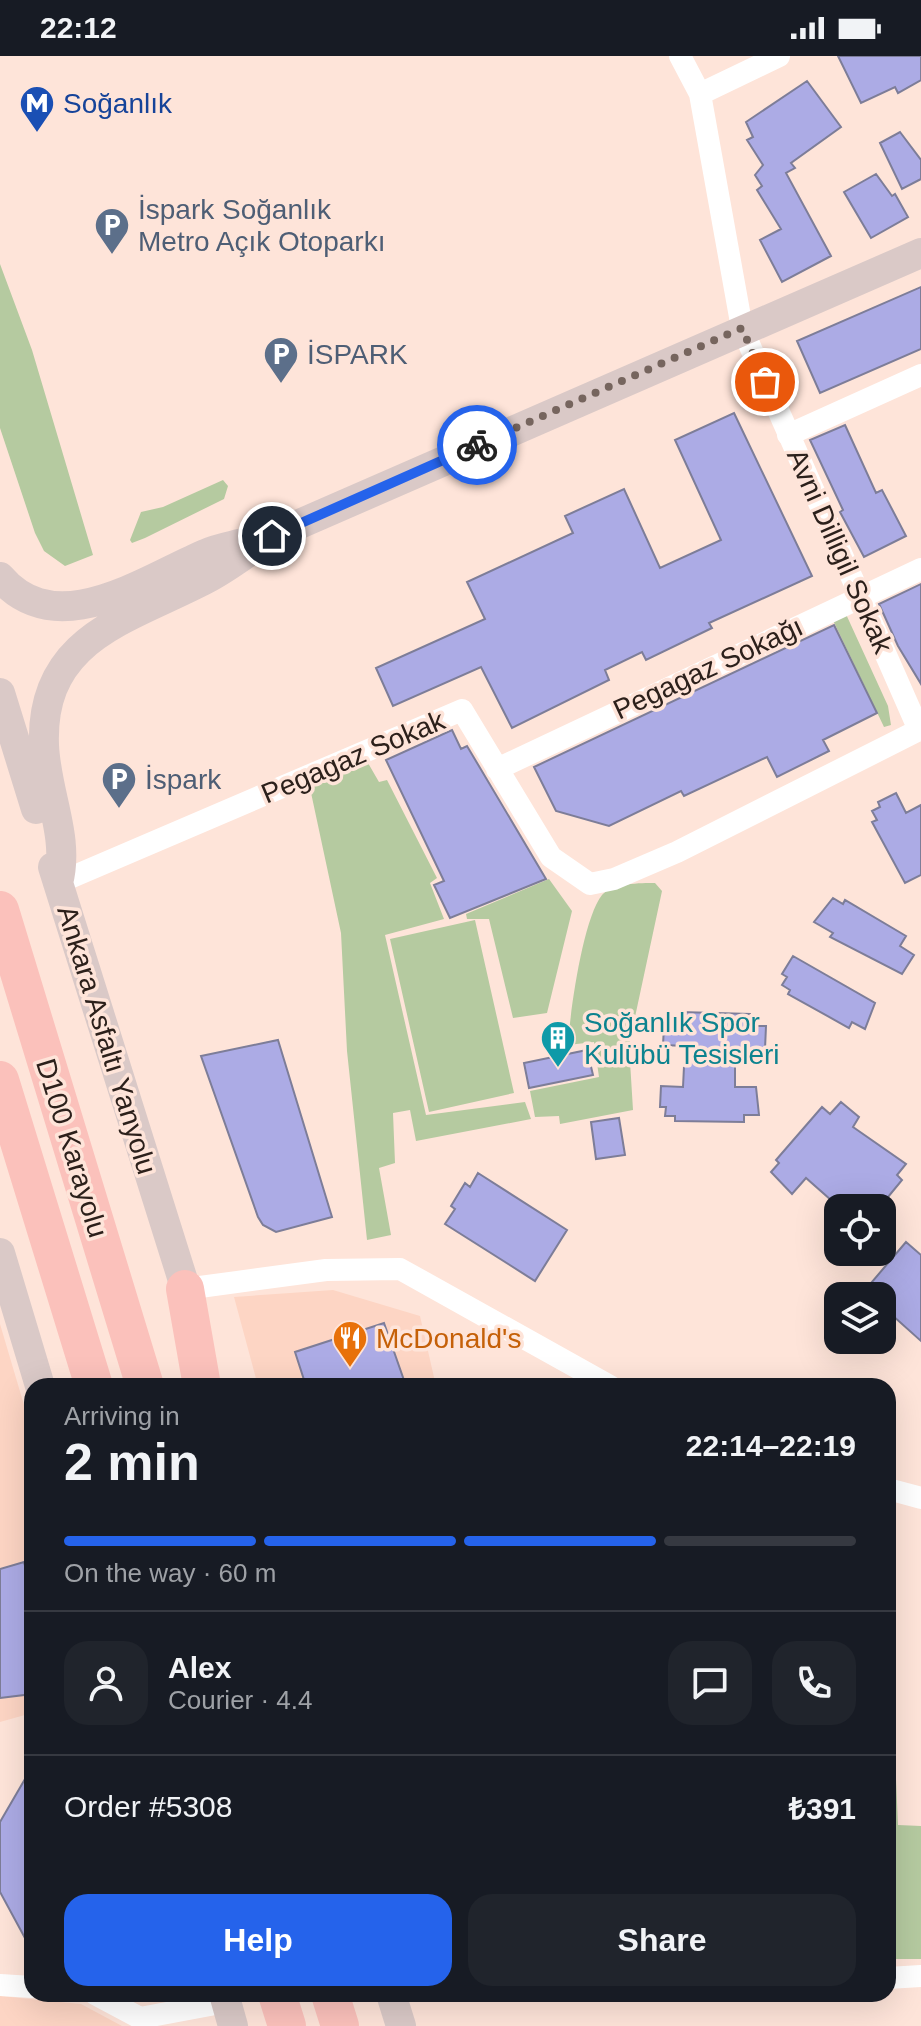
<!DOCTYPE html>
<meta charset="utf-8">
<style>
:root{--surface:#171b24;--page:#20242c;--text:#f1f3f6;--muted:#9ea1a6;--line:#363941;--accent:#2563eb}
body{margin:0;font-family:Arial,sans-serif;background:var(--page);color:var(--text);height:100vh;display:flex;flex-direction:column;font-size:30px;white-space:nowrap}
*{box-sizing:border-box;margin:0}
p{font-size:26px;color:var(--muted)}
.icon{flex:none;width:44px;height:44px;fill:none;stroke:currentColor;stroke-width:2;stroke-linecap:round;stroke-linejoin:round}
.map{position:relative;flex:1;overflow:hidden}
.side{position:absolute;left:24px;top:1322px;width:872px;height:624px;display:flex;flex-direction:column;background:var(--surface);border-radius:24px;box-shadow:0 8px 32px #0002}
.side>*{flex:none}
.fabs{position:absolute;left:824px;top:1138px;display:grid;gap:16px}
.fabs a{display:grid;place-items:center;width:72px;height:72px;border-radius:16px;background:var(--surface);box-shadow:0 8px 32px #0002;font-size:40px}
.pin{position:absolute;display:grid;place-items:center;width:68px;height:68px;color:#fff;margin:-34px;border:4px solid #fff;border-radius:50%;box-shadow:0 2px 8px #0007}
.courier{position:absolute;display:grid;place-items:center;width:80px;height:80px;margin:-40px;border:6px solid #2563eb;border-radius:50%;background:#fff;color:#222;box-shadow:0 2px 10px #0007}
.head em{font-style:normal;font-weight:700}
.head div{display:flex;flex-direction:column-reverse}
.head{display:flex;align-items:center;justify-content:space-between;height:136px;padding:0 40px}
h1{font-size:52px;font-weight:700;line-height:60px}
.bar{display:grid;grid-template-columns:repeat(4,1fr);gap:12px 8px;align-content:center;height:96px;padding:0 40px}
.bar i{height:10px;border-radius:6px;background:var(--line)}
.bar .selected{background:var(--accent)}
.bar p{grid-column:span 4}
.line{display:flex;align-items:center;gap:20px;padding:0 40px;border-top:2px solid var(--line)}
.line div{flex:1}
.round{display:grid;place-items:center;flex:none;width:84px;height:84px;border-radius:24px;background:var(--page)}
.primary-button{display:flex;gap:16px;margin-top:auto;padding:16px 40px}
.primary-button a{flex:1;height:92px;border-radius:24px;background:var(--accent);color:#fff;font-size:32px;font-weight:700;line-height:92px;text-align:center}
.primary-button a+a{background:var(--page);color:var(--text)}
.status{display:flex;justify-content:space-between;align-items:center;height:56px;padding:0 40px;background:var(--surface);direction:ltr}
.status svg{height:22px;fill:currentColor}
.map>svg:first-child{display:block}
</style>
<div class="status"><b>22:12</b><svg viewBox="0 0 49 12"><path d="M0 12V9h3v3zM5 12V6h3v6zM10 12V3h3v9zM15 12V0h3v12zM26 1h20v11H26zM47 4h2v5h-2z"/></svg></div>
<div class="map">
<svg width="921" height="1970" viewBox="0 0 921 1970">
<rect width="100%" height="100%" fill="#fee4d9"/>
<path fill="#fdd5c4" d="M333 1234 420 1260 436 1330H258L234 1241Z
M0 1268 32 1376V1657L0 1666Z
M0 1940 81 1948 122 1970H0Z"/>
<path fill="#b5caa0" d="M0 208 32 294 93 499 65 510 44 495 35 477 0 372Z
M223 424 228 430 224 443 145 482 132 487 130 484 141 456 163 451Z
M845 556 888 650 891 669 884 671 830 558Z
M368 707 379 726 387 724 437 822 430 827 444 863 385 879 426 1059 525 1046 531 1063 416 1085 410 1054 393 1057 395 1107 379 1112 391 1179 367 1184 347 995 341 877 310 732Z
M549 823 572 855 547 957 513 962 489 863H467L466 858Z
M655 827 662 835 629 989 633 1054 560 1068 559 1060 535 1061 530 1035 599 1021 594 986 568 989C570 956 583 863 602 839 612 827 641 827 655 827Z
M475 864 514 1037 429 1056 390 883Z
M888 1692 895 1700 898 1769 921 1770V1903H888Z"/>
<path fill="#acabe5" stroke="#7d7d98" stroke-width="2" d="M838 0H921V24L898 37 895 31 861 47Z
M807 25 841 71 791 107 795 112 786 117 831 200 782 226 760 184 781 173 757 134 762 130 755 119 763 109 747 84 753 81 746 66Z
M900 76 921 104V123L902 133 880 87Z
M876 118 892 140 895 138 908 161 871 182 844 136Z
M921 231V293L820 337 797 285Z
M734 357 812 520 709 567 712 572 646 604 642 596 605 614 609 624 512 672 481 611 393 650 376 612 485 563 467 526 573 477 565 460 624 433 660 512 721 484 675 384Z
M845 369 876 437 882 434 906 480 864 501 840 456 843 454 810 384Z
M921 528V628L898 590 879 548Z
M834 569 877 657 823 684 829 695 777 721 767 701 684 740 681 735 609 770 556 755 534 711Z
M452 674 461 693 467 690 546 823 450 862 434 829 444 825 386 704Z
M896 737 906 757 921 749V819L905 827 872 766 877 764 872 755 880 751 878 746Z
M833 842 843 848 845 844 906 880 900 890 914 899 902 918 830 881 833 877 814 866Z
M793 900 875 947 865 973 852 966 849 972 788 938 790 934 782 929 787 921 782 918Z
M680 956 750 958V970H766L765 993 735 995V1031H756L759 1059H744V1066L675 1065V1060H665L666 1051H660L661 1030 683 1031 685 990 663 989 664 970H667L668 959 679 960Z
M278 984 332 1161 276 1176 263 1169 258 1161 201 1000Z
M587 994 593 1019 529 1032 524 1007Z
M841 1046 859 1061 853 1071 906 1108 897 1119 902 1124 879 1152H840L806 1122 792 1138 771 1116 779 1107 776 1104 822 1051 830 1058Z
M619 1062 625 1099 596 1103 591 1066Z
M478 1117 567 1174 535 1225 445 1168 455 1153 451 1150 465 1127 470 1131Z
M906 1186 921 1199V1285L882 1250V1240H860Z
M384 1267 406 1330H306L295 1296Z
M24 1506 32 1536V1638L0 1642V1513Z
M32 1711V1895L0 1836V1766Z"/>
<g fill="none" stroke-linecap="round" stroke-linejoin="round">
<path stroke="#fff" stroke-width="22" d="M680 0 700 38 742 272 919 674
M700 38 779 0
M788 379 921 319
M497 713 921 513
M58 827 462 654 551 801 590 828 614 823 677 796 921 673
M185 1233 326 1214 400 1213 610 1330
M888 1433 921 1442
M888 1922 921 1920
M0 1929 32 1931
M95 1938 140 1962 226 1946"/>
<path stroke="#dac9c7" stroke-width="30" d="M0 521C56 587 144 524 205 498 218 492 233 490 247 486
M0 637 36 753
M53 811 192 1253
M58 827C70 781 46 738 44 689 40 581 128 564 206 523 229 511 250 494 272 480L921 197
M0 1197 40 1330
M224 1938 233 1970
M391 1938 401 1970"/>
<path stroke="#fbc1bb" stroke-width="38" d="M0 854 145 1330
M0 1024 94 1330
M185 1233 202 1330
M277 1938 287 1970
M330 1938 340 1970"/>
</g>
<g fill="none" stroke-linecap="round" stroke-linejoin="round">
<path stroke="#76655e" stroke-width="8" stroke-dasharray="0 14.4" d="M477 389 742 272 765 326"/>
<path stroke="#2563eb" stroke-width="10" d="M272 480 477 389"/>
</g>
<defs>
<g id="metro-pin" transform="scale(1.8)"><path d="M0 17L-7.5 6A9.5 9.5 0 1 1 7.5 6Z" fill="#1a4fb4" stroke="#fee4d9"/><path d="M-5.5 5V-5H-3L0 0L3-5H5.5V5H3V-.5L0 4L-3-.5V5Z" fill="#fff"/></g>
<g id="parking-pin" transform="scale(1.8)"><path d="M0 17L-7.5 6A9.5 9.5 0 1 1 7.5 6Z" fill="#5c6f8a" stroke="#fee4d9"/><path d="M-3.5-5.5H1a3.5 3.5 0 0 1 0 7H-1V5.5H-3.5ZM-1-3.4V-.6H.8a1.4 1.4 0 0 0 0-2.8Z" fill="#fff"/></g>
<g id="building-pin" transform="scale(1.8)"><path d="M0 17L-7.5 6A9.5 9.5 0 1 1 7.5 6Z" fill="#0f9aa8" stroke="#fee4d9"/><path d="M-4-6H4V6H1V3H-1V6H-4ZM-2.5-4.3h1.7v1.8h-1.7ZM.8-4.3h1.7v1.8H.8ZM-2.5-1h1.7V.8h-1.7ZM.8-1h1.7V.8H.8Z" fill="#fff"/></g>
<g id="restaurant-pin" transform="scale(1.8)"><path d="M0 17L-7.5 6A9.5 9.5 0 1 1 7.5 6Z" fill="#e8710a" stroke="#fee4d9"/><path d="M-5-6h1v4h1v-4h1v4h1v-4h1v5L-1.5 .5V6h-2V.5L-5-1ZM5-6V6H3V1.5H1.5Q1.5-4 5-6Z" fill="#fff"/></g>
</defs>
<g fill-rule="evenodd">
<use href="#metro-pin" x="37" y="47"/>
<use href="#parking-pin" x="112" y="169"/>
<use href="#parking-pin" x="281" y="298"/>
<use href="#parking-pin" x="119" y="723"/>
<use href="#building-pin" x="558" y="982"/>
<use href="#restaurant-pin" x="350" y="1282"/>
</g>
<g text-anchor="middle" dominant-baseline="central" stroke-width="7" stroke-linejoin="round" paint-order="stroke">
<g font-size="28" fill="#164399" stroke="#fee4d9" text-anchor="start">
<text x="63" y="47">Soğanlık</text>
</g>
<g font-size="28" fill="#4e5e75" stroke="#fee4d9" text-anchor="start">
<text x="138" y="153">İspark Soğanlık<tspan x="138" dy="32">Metro Açık Otoparkı</tspan></text>
<text x="307" y="298">İSPARK</text>
<text x="145" y="723">İspark</text>
</g>
<g font-size="28" fill="#2c201b" stroke="#fee4d9">
<text transform="translate(840 495) rotate(66)">Avni Dilligil Sokak</text>
<text transform="translate(708 612) rotate(-25)">Pegagaz Sokağı</text>
<text transform="translate(353 701) rotate(-23)">Pegagaz Sokak</text>
<text transform="translate(107 984) rotate(73)">Ankara Asfaltı Yanyolu</text>
<text transform="translate(72 1092) rotate(73)">D100 Karayolu</text>
</g>
<g font-size="28" fill="#0d838f" stroke="#fee4d9" text-anchor="start">
<text x="584" y="966">Soğanlık Spor<tspan x="584" dy="32">Kulübü Tesisleri</tspan></text>
</g>
<g font-size="28" fill="#c56008" stroke="#fee4d9" text-anchor="start">
<text x="376" y="1282">McDonald's</text>
</g>
</g>
</svg>
<div class="fabs">
<a><svg class="icon" aria-label="locate" viewBox="0 0 24 24"><circle cx="12" cy="12" r="6"/><path d="M12 2v4M12 18v4M2 12h4M18 12h4"/></svg></a>
<a><svg class="icon" aria-label="layers" viewBox="0 0 24 24"><path d="M12 4l9 5-9 5-9-5zM3 14l9 5 9-5"/></svg></a>
</div>
<div class="pin" style="left:765px;top:326px;background:#ea580c"><svg class="icon" aria-label="bag" viewBox="0 0 24 24"><path d="M5 8h14l-1 12H6zM9 8a3 3 0 0 1 6 0"/></svg></div>
<div class="pin" style="left:272px;top:480px;background:#1f2937"><svg class="icon" aria-label="home" viewBox="0 0 24 24"><path d="M3 11l9-7 9 7M6 9v11h12V9"/></svg></div>
<div class="courier" style="left:477px;top:389px"><svg class="icon" aria-label="bike" viewBox="0 0 24 24"><circle cx="6" cy="16" r="4"/><circle cx="18" cy="16" r="4"/><path d="M6 16l4-8h5l3 8M10 8l3 8H6M13 5h3"/></svg></div>
<section class="side">
<div class="head"><div><h1>2 min</h1><p>Arriving in</p></div><em>22:14–22:19</em></div>
<div class="bar"><i class="selected"></i><i class="selected"></i><i class="selected"></i><i></i><p>On the way · 60 m</p></div>
<div class="line" style="height:144px"><a class="round"><svg class="icon" aria-label="person" viewBox="0 0 24 24"><circle cx="12" cy="8" r="4"/><path d="M4 21q1-7 8-7t8 7"/></svg></a><div><b>Alex</b><p>Courier · 4.4</p></div><a class="round"><svg class="icon" aria-label="chat" viewBox="0 0 24 24"><path d="M4 5h16v11H9l-5 4z"/></svg></a><a class="round"><svg class="icon" aria-label="phone" viewBox="0 0 24 24"><path d="M5 4h4l2 5-3 2q2 4 5 5l2-3 5 2v4C11 20 4 13 5 4z"/></svg></a></div>
<div class="line" style="height:104px"><div>Order #5308</div><b>₺391</b></div>
<div class="primary-button"><a>Help</a><a>Share</a></div>
</section>
</div>
